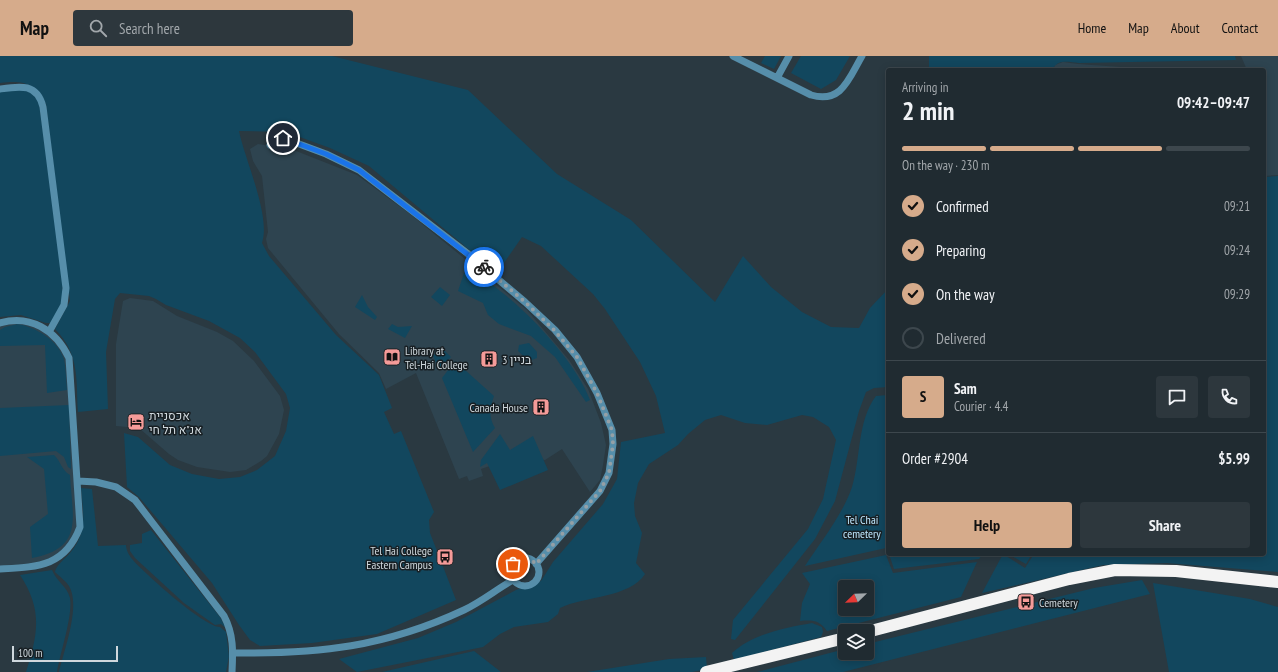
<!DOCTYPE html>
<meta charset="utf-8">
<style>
:root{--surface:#202b31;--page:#2d373d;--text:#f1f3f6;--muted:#a2a7ab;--line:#3d474d;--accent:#d6ab8b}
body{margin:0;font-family:"PT Sans Narrow",Heebo,sans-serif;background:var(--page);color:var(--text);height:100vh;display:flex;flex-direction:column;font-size:15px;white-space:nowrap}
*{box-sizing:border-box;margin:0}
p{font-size:13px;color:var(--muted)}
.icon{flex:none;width:22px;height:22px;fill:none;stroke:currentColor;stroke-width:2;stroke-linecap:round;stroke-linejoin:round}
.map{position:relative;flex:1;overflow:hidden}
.drawer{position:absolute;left:886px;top:12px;width:380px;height:488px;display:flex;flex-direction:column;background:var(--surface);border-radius:4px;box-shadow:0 2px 10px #0003,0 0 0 1px var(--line)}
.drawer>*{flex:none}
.needle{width:26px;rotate:247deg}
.controls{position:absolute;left:838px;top:524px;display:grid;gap:8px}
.controls a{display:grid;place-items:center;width:36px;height:36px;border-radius:4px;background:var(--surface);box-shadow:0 2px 10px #0003,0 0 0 1px var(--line);font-size:20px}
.scale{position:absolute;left:12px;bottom:10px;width:106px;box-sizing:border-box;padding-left:4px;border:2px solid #cfd8dd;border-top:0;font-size:11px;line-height:14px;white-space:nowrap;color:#cfd8dd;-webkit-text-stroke:3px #181f23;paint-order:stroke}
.pin{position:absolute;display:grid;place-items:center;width:34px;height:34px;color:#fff;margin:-17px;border:2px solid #fff;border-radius:50%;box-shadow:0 1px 4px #0007}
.courier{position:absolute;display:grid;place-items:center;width:40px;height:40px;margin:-20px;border:3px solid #1a73e8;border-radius:50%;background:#fff;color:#222;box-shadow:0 1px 5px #0007}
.headline em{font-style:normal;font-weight:700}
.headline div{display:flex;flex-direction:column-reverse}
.headline{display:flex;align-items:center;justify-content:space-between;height:68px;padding:0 16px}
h1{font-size:26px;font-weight:700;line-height:30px}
.bar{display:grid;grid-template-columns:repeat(4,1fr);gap:6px 4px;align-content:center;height:48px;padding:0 16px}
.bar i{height:5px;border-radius:3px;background:var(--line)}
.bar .on{background:var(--accent)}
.bar p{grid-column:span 4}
.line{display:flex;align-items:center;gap:10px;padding:0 16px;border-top:1px solid var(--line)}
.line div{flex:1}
.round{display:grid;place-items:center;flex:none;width:42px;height:42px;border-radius:4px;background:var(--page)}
ol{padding:0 16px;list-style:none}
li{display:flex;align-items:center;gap:12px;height:44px}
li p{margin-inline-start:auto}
li .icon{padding:4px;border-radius:50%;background:var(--accent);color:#111;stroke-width:4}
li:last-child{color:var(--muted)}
li i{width:22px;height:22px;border:2px solid var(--line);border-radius:50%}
.cta{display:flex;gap:8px;margin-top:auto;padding:8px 16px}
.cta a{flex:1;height:46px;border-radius:4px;background:var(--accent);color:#111;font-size:16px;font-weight:700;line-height:46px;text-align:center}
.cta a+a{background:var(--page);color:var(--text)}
header{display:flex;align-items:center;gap:24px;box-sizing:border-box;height:56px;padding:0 20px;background:var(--accent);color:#111}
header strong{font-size:19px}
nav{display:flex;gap:22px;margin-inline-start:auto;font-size:14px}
.search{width:280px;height:36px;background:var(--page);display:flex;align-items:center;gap:10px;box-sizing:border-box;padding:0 14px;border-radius:4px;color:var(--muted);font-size:15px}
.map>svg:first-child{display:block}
</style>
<header>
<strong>Map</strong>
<div class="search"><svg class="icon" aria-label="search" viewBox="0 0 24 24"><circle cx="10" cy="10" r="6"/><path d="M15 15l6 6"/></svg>Search here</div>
<nav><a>Home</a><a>Map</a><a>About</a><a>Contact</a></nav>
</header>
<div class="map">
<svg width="1278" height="616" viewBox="0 0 1278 616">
<rect width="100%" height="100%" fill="#2a3941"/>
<path fill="#2e4450" d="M1241 0H1278V119L1264 120V14H1247Z
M1063 6 1078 8 1164 14H1053L1055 9Z
M258 88 291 93 357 119 410 158 527 254 569 304 588 333 601 367 606 389 603 409 600 424 590 436 562 393 545 404 519 400 481 413 483 420 469 425 467 420 459 423 416 317 386 333 379 317 339 278 268 192 266 183 268 176 262 120 253 105 250 93Z
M130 242 153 245 177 260 217 276 233 285 254 305 280 340 284 354 279 378 267 400 261 405 246 414 230 416 197 411 178 404 169 398 139 372 116 370V288L123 245Z
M10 267 27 268 43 274 57 287 66 303 77 471 74 480 59 498 36 508 0 510V270Z"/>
<path fill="#12475e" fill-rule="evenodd" d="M0 0H332L468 34 557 118 631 164 715 246 743 200 771 231 802 256 831 271 859 272 870 252 888 233V331L874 332 866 336 859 355 835 445 815 483 735 584 731 583 733 564 808 473 823 443 836 384 829 371 813 361 802 359 767 369 745 367 721 359 705 364 688 378 678 389 649 408 638 427 634 447 635 460 642 477 636 507 645 518C630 542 584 540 560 552L558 558 548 566 514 571 500 578 483 591 357 616 339 603 418 582 456 566 516 534 541 525 553 506 603 448 617 423 621 386 665 377 656 340 640 306 605 253 593 238 541 190 522 181 497 217 369 110 330 92 286 76 239 75C245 104 271 160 262 187L269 200 336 279 379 319 392 352 384 356 394 378 401 375 434 456 429 464 430 477 456 544 377 578 312 587 260 590 250 584 239 569 212 527 139 441 127 431 124 377 138 381 170 409 192 418 219 423 240 421 257 414 275 400 286 375 290 352 286 338 255 296 240 282 209 265 166 249 156 243 149 240 120 237 115 243 106 296 108 353 78 356C76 324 80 298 55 273L70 245 46 48C34 27 24 24 0 27Z
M765 0H781L774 13 761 7Z
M801 0H850L836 24 821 33 791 17Z
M929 0H1235L1236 4 1079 7C1067 6 1058 3 1052 14H929Z
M22 33 32 37 39 46 63 221 62 249 52 267H46L21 259 0 261V36Z
M1278 120V516L1167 507 1103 509 982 537 1003 498 1025 512 1034 498H1264V121Z
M472 216C513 238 574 301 590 344L586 346 555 301 531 280 499 268 488 259 483 247 458 235 464 217Z
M440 231 450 239 442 250 431 241Z
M362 239 368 251 377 261 375 264 355 251Z
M18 268C35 271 58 284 64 303 66 313 66 324 67 334L47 337 45 289 0 290V274L5 271Z
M392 268 398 271 412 270 405 282 388 273Z
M529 287 537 296V302L529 305 518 295 519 289Z
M442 292 451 301 439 313 433 300Z
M455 305 494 340C490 352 488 360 495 372L473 396 442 322Z
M888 339V497L886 492 805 510C821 485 842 460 852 431 861 402 857 365 876 340Z
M69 349 71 413 68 411 64 401 56 395 0 400V352Z
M500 378 510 394 533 380 548 414 500 434 487 407 480 411 481 404Z
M54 399C61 405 61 414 70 419 72 461 85 492 32 502L30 471 48 458 44 413 27 401Z
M81 432 92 433 98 490 126 489C126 494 129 499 132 503 143 516 204 571 220 571L226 576 229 600 226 616H59C64 594 81 550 69 530 66 525 59 520 55 516 56 509 65 503 70 497 88 476 83 457 81 432Z
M151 474 220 561 226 572 221 568 215 569 184 547 135 502 130 495V489L142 487V478Z
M889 498H983L979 503 894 513Z
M1008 498H1032L1026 508Z
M886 499 893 517 977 506 961 541 827 575C819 564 813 564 800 565L802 547 810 528 802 517ZM845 531H867V553H845Z
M52 514C56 525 67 530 70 542 73 560 60 597 57 616H26C38 578 43 554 20 519Z
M1142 524 1150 538 843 616H757L845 593V597H867V588L1094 532Z
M1153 527 1250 543 1278 551V616H1169Z
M812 567 822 571 823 576 821 581 734 604 732 597C753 578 784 572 812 567Z
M474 595 501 616H382Z
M706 601 707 613 692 616H587L669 603Z"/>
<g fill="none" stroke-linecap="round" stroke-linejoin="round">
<path stroke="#568eaa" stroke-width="7" d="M733 0 811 39C842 48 849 22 862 0
M777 22 789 0
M0 33C20 30 37 27 43 51L66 232 64 249 49 276
M270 89 283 82 326 98 359 114 467 197 525 246 555 274 577 301 597 337 612 374 613 388 609 417 600 435 536 508
M0 267C30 258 56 274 69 302L80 471C65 511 37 511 0 513
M78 425 96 426 116 431 135 444 224 560C234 579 233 596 232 616
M511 516a14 14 0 1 1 28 0a14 14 0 1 1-28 0Z
M233 597C319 598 385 591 464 554 481 546 497 533 513 524"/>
<path stroke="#f3f3f3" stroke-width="12" d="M867 576 1069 523 1115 514 1176 515 1278 526
M706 616 845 582"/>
</g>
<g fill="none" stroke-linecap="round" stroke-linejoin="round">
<path stroke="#95a0a6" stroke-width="4" stroke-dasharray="0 7.2" d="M484 211 525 246 554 274 577 301 597 337 612 374 613 388 609 417 600 435 536 508C529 501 520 500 513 508"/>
<path stroke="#1a73e8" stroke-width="5" d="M283 82 326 98 359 114 484 211"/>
</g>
<defs>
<g id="library-square" transform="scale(0.9)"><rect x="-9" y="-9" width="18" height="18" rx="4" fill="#f59b99" stroke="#181f23"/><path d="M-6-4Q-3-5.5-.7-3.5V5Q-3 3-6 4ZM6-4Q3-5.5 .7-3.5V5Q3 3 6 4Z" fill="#111"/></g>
<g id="building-square" transform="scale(0.9)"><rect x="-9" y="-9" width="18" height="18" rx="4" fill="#f59b99" stroke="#181f23"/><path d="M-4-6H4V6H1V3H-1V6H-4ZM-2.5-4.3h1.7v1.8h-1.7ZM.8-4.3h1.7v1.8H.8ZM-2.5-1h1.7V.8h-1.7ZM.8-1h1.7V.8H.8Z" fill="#111"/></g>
<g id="hotel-square" transform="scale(0.9)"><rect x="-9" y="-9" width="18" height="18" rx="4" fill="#f59b99" stroke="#181f23"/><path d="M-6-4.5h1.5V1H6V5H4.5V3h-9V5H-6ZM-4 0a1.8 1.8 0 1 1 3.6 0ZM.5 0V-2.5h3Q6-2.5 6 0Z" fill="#111"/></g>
<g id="bus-square" transform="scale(0.9)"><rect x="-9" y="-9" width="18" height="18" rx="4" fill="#f59b99" stroke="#181f23"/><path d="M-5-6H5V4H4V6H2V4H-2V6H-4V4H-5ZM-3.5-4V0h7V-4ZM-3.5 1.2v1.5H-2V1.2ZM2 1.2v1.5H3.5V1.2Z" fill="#111"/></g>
</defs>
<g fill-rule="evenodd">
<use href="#library-square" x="392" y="301"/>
<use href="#building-square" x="489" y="303"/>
<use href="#building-square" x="541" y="351"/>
<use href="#hotel-square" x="136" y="366"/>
<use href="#bus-square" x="445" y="501"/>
<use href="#bus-square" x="1026" y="546"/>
</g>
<g text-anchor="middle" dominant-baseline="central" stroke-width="3" stroke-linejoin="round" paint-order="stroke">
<g font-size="12" fill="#cfd8dd" stroke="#181f23" text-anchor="start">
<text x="405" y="294">Library at<tspan x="405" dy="14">Tel-Hai College</tspan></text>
<text x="502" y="303">בניין 3</text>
<text x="528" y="351" text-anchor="end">Canada House</text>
<text x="149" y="359">אכסניית<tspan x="149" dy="14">אנ"א תל חי</tspan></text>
<text x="432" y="494" text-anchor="end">Tel Hai College<tspan x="432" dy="14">Eastern Campus</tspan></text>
<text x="1039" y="546">Cemetery</text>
</g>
<g font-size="12" fill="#bee7fe" stroke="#181f23">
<text x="862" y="463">Tel Chai<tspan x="862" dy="14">cemetery</tspan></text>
</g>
</g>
</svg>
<div class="controls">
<a><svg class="needle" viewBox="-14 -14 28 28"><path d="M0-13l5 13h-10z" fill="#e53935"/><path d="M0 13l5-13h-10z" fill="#a2a7ab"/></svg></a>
<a><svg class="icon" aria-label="layers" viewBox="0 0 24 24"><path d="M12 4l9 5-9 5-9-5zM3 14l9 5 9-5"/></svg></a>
</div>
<div class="scale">100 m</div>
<div class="pin" style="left:513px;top:508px;background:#ea580c"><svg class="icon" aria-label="bag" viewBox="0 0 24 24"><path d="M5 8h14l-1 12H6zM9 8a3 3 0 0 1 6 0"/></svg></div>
<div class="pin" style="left:283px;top:82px;background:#1f2937"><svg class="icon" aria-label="home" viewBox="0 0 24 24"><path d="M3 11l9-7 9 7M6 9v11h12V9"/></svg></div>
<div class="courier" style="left:484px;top:211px"><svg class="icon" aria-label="bike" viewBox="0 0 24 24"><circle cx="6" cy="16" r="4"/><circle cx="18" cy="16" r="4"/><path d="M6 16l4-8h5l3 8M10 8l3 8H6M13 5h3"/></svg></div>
<section class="drawer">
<div class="headline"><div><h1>2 min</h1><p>Arriving in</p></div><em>09:42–09:47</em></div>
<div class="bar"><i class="on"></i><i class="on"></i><i class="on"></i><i></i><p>On the way · 230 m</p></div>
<ol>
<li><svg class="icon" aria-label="check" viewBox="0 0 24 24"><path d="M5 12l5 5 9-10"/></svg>Confirmed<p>09:21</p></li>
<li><svg class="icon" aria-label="check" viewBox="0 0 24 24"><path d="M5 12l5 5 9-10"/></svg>Preparing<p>09:24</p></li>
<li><svg class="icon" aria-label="check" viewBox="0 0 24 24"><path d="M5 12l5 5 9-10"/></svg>On the way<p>09:29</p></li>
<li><i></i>Delivered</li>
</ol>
<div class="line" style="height:72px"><b class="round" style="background:var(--accent);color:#111">S</b><div><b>Sam</b><p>Courier · 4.4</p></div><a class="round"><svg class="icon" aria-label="chat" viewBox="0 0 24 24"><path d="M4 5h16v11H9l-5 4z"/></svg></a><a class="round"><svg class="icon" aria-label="phone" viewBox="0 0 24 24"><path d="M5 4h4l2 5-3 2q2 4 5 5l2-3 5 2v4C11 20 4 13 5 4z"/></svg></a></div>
<div class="line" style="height:52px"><div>Order #2904</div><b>$5.99</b></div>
<div class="cta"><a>Help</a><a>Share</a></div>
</section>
</div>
